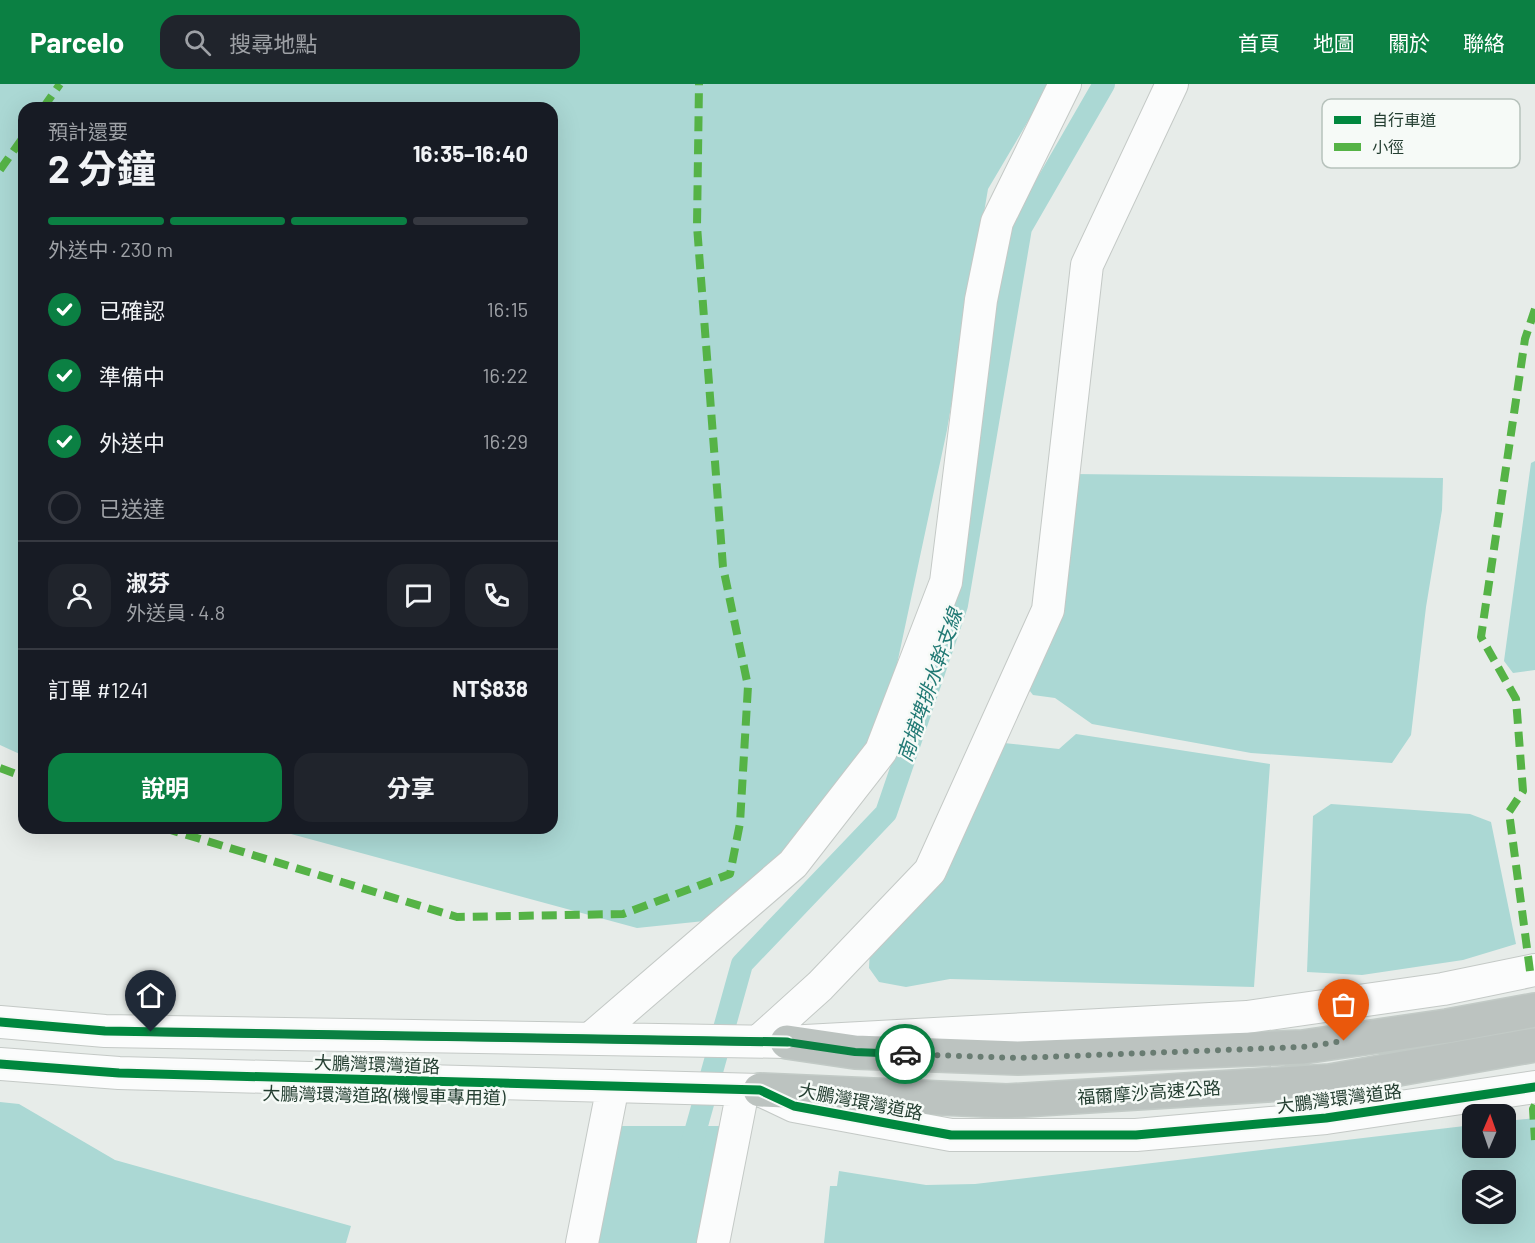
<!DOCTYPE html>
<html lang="zh-TW">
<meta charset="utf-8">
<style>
:root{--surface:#171b24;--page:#20242c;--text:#f1f3f6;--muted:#9ea1a6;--line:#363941;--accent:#0b8043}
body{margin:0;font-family:Barlow,"Noto Sans TC",sans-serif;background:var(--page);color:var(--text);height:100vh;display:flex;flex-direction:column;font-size:22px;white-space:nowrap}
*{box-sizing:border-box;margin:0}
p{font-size:20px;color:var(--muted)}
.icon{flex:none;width:33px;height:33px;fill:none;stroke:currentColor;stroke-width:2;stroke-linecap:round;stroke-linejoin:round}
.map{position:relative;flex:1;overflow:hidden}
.details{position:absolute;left:18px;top:18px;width:540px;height:732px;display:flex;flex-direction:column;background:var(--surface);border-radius:18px;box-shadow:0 6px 24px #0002}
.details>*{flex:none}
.needle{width:39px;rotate:2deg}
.buttons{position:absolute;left:1462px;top:1020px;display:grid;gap:12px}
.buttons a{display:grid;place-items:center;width:54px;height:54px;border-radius:12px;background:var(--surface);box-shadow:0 6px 24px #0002;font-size:30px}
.pin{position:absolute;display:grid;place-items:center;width:51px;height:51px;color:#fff;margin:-62px -26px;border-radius:50% 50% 50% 0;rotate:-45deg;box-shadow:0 0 6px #0007}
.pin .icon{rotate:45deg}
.courier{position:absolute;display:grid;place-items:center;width:60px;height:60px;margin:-30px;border:4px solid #0b8043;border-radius:50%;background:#fff;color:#222;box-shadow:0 2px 8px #0007}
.headline em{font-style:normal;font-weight:700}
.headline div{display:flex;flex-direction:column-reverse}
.headline{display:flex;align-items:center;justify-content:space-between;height:102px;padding:0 30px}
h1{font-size:39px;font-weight:700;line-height:45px}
.bar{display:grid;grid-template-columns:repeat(4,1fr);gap:9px 6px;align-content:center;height:72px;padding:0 30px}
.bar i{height:8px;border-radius:4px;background:var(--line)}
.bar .current{background:var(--accent)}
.bar p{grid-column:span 4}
.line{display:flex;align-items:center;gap:15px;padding:0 30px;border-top:2px solid var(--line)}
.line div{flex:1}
.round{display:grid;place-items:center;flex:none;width:63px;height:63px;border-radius:18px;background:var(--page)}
ol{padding:0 30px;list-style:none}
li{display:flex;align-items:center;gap:18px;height:66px}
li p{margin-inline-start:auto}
li .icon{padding:6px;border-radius:50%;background:var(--accent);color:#fff;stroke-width:4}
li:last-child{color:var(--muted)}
li i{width:33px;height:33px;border:3px solid var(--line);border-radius:50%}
.cta{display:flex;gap:12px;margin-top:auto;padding:12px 30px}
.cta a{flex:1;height:69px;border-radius:18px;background:var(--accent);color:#fff;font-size:24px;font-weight:700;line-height:69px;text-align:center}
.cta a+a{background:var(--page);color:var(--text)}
header{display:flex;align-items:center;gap:36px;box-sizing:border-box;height:84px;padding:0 30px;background:var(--accent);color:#fff}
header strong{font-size:28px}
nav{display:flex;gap:33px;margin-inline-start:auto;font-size:21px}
.search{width:420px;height:54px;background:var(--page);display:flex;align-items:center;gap:15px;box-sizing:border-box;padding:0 21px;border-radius:18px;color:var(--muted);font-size:22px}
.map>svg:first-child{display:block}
</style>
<header>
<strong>Parcelo</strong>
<div class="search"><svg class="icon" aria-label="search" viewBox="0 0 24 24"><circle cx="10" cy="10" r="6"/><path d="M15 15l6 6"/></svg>搜尋地點</div>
<nav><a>首頁</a><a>地圖</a><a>關於</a><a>聯絡</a></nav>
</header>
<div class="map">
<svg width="1535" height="1159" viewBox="0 0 1535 1159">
<rect width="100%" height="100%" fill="#e7ece9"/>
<path fill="#abd8d4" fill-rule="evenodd" d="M0 0H1050L988 105 947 346 877 674 714 836 637 844 269 744H552V24H24V672L0 661Z
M1535 377V586L1513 589 1504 577 1531 379Z
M1073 390 1443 394 1442 426 1426 523 1411 651 1392 679 1251 669 1092 640 1055 614 1033 611 1026 602Z
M1076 650 1270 680 1254 903 950 895 906 903 879 898 869 884 870 864 1004 659 1059 665Z
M1331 720 1470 730 1491 738 1516 860 1463 876 1362 891 1307 888 1313 732Z
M0 1018 19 1020 115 1076 351 1142 346 1159H0Z
M1535 1034V1159H824L830 1102H837L839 1087 926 1101 975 1100 1473 1041V1064H1506V1037ZM1473 1096H1506V1130H1473Z
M612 1042H734L706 1159H590Z"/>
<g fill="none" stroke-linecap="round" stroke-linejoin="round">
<path stroke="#abd8d4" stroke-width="22" d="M689 1070 742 880 886 729 957 521 1021 144 1104 0"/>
<g stroke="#c4c9c6" stroke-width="34">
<path id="minor" d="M0 938 105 947 787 958 1247 933 1443 905 1535 886
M590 955 793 780 881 667 946 498 981 216 997 138 1065 0
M759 957 820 902 930 787 1048 526 1087 181 1172 0
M0 980 119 989 760 1006 794 1022 951 1051H1136L1326 1034 1535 1003
M582 1159 610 1017
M713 1159 743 1006"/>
</g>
<g stroke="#c2cac6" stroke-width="36">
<path id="highway" d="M787 958 855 968 1018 974 1303 963 1447 942 1535 926
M760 1006 1007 1017 1330 997 1535 961"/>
</g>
<use href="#minor" stroke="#fbfcfc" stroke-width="32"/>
<use href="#highway" stroke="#bcc3c0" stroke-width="33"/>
<path stroke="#55b346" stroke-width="8" stroke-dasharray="15 8" stroke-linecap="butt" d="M43 24 60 0
M0 86 24 52
M0 684 24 693
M164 744 457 833 623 830 730 790 740 739 748 602 723 483 697 142 699 0
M1530 887 1509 728 1523 707 1516 615 1481 553 1525 255 1535 225
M1535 1021 1533 1025 1535 1056"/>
<g stroke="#f6faf7" stroke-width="13">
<path id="cycleway" d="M0 938 105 947 787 958
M0 980 119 989 760 1006 794 1022 951 1051H1136L1326 1034 1535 1003"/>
</g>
<use href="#cycleway" stroke="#00873e" stroke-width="9"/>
</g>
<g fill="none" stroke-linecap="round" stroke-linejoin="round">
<path stroke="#697c72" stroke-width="6" stroke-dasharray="0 10.8" d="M905 970 1018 974 1303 963 1344 957"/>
<path stroke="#0b8043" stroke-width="8" d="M151 948 787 958 855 968 905 970"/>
</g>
<g text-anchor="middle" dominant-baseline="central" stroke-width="5" stroke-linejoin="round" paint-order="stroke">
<g font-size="18" fill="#253f32" stroke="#f6faf7">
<text transform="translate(377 980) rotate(2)">大鵬灣環灣道路</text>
<text transform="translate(1149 1008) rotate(-4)">福爾摩沙高速公路</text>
<text transform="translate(384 1011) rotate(1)">大鵬灣環灣道路(機慢車專用道)</text>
<text transform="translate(1339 1014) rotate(-7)">大鵬灣環灣道路</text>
<text transform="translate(861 1017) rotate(11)">大鵬灣環灣道路</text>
</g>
<g font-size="20" font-style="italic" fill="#217974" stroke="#f6faf7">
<text transform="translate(929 601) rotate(-71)">南埔埤排水幹支線</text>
</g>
</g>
<rect x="1322" y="15" width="198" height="69" rx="9" fill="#f6faf7" stroke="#b7c2bc" stroke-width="1.5"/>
<rect x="1334" y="32" width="27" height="8" fill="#00873e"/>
<rect x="1334" y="59" width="27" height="8" fill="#55b346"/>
<g font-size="16" fill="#253f32">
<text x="1372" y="42">自行車道</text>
<text x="1372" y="69">小徑</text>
</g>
</svg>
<div class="buttons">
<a><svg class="needle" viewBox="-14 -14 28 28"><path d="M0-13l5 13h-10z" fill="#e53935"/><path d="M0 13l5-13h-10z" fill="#9ea1a6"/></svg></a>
<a><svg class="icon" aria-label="layers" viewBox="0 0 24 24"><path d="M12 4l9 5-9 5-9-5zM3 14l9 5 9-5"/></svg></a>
</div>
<div class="pin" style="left:1344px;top:957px;background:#ea580c"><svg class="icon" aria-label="bag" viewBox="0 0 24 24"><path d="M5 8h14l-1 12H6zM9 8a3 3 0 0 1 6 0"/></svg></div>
<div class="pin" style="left:151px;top:948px;background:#1f2937"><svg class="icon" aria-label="home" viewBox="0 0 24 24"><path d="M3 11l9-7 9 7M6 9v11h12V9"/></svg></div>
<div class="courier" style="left:905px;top:970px"><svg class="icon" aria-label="car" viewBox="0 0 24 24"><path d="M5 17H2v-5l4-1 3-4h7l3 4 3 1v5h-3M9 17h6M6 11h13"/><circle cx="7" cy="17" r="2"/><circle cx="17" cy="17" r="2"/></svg></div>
<section class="details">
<div class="headline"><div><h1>2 分鐘</h1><p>預計還要</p></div><em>16:35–16:40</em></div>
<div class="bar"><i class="current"></i><i class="current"></i><i class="current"></i><i></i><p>外送中 · 230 m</p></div>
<ol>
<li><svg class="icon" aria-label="check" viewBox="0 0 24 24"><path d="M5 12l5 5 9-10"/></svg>已確認<p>16:15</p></li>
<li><svg class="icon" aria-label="check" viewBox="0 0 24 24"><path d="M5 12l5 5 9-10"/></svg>準備中<p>16:22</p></li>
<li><svg class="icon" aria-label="check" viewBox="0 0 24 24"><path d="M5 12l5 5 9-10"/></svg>外送中<p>16:29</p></li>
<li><i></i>已送達</li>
</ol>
<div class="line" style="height:108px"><a class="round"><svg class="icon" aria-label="person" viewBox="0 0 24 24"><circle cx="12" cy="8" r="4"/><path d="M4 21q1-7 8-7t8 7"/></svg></a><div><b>淑芬</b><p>外送員 · 4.8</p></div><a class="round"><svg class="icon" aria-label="chat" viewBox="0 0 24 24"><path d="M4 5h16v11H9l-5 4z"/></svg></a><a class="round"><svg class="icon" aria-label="phone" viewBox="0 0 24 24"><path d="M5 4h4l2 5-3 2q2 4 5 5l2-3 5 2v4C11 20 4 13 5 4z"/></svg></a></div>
<div class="line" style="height:78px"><div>訂單 #1241</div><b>NT$838</b></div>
<div class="cta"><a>說明</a><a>分享</a></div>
</section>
</div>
